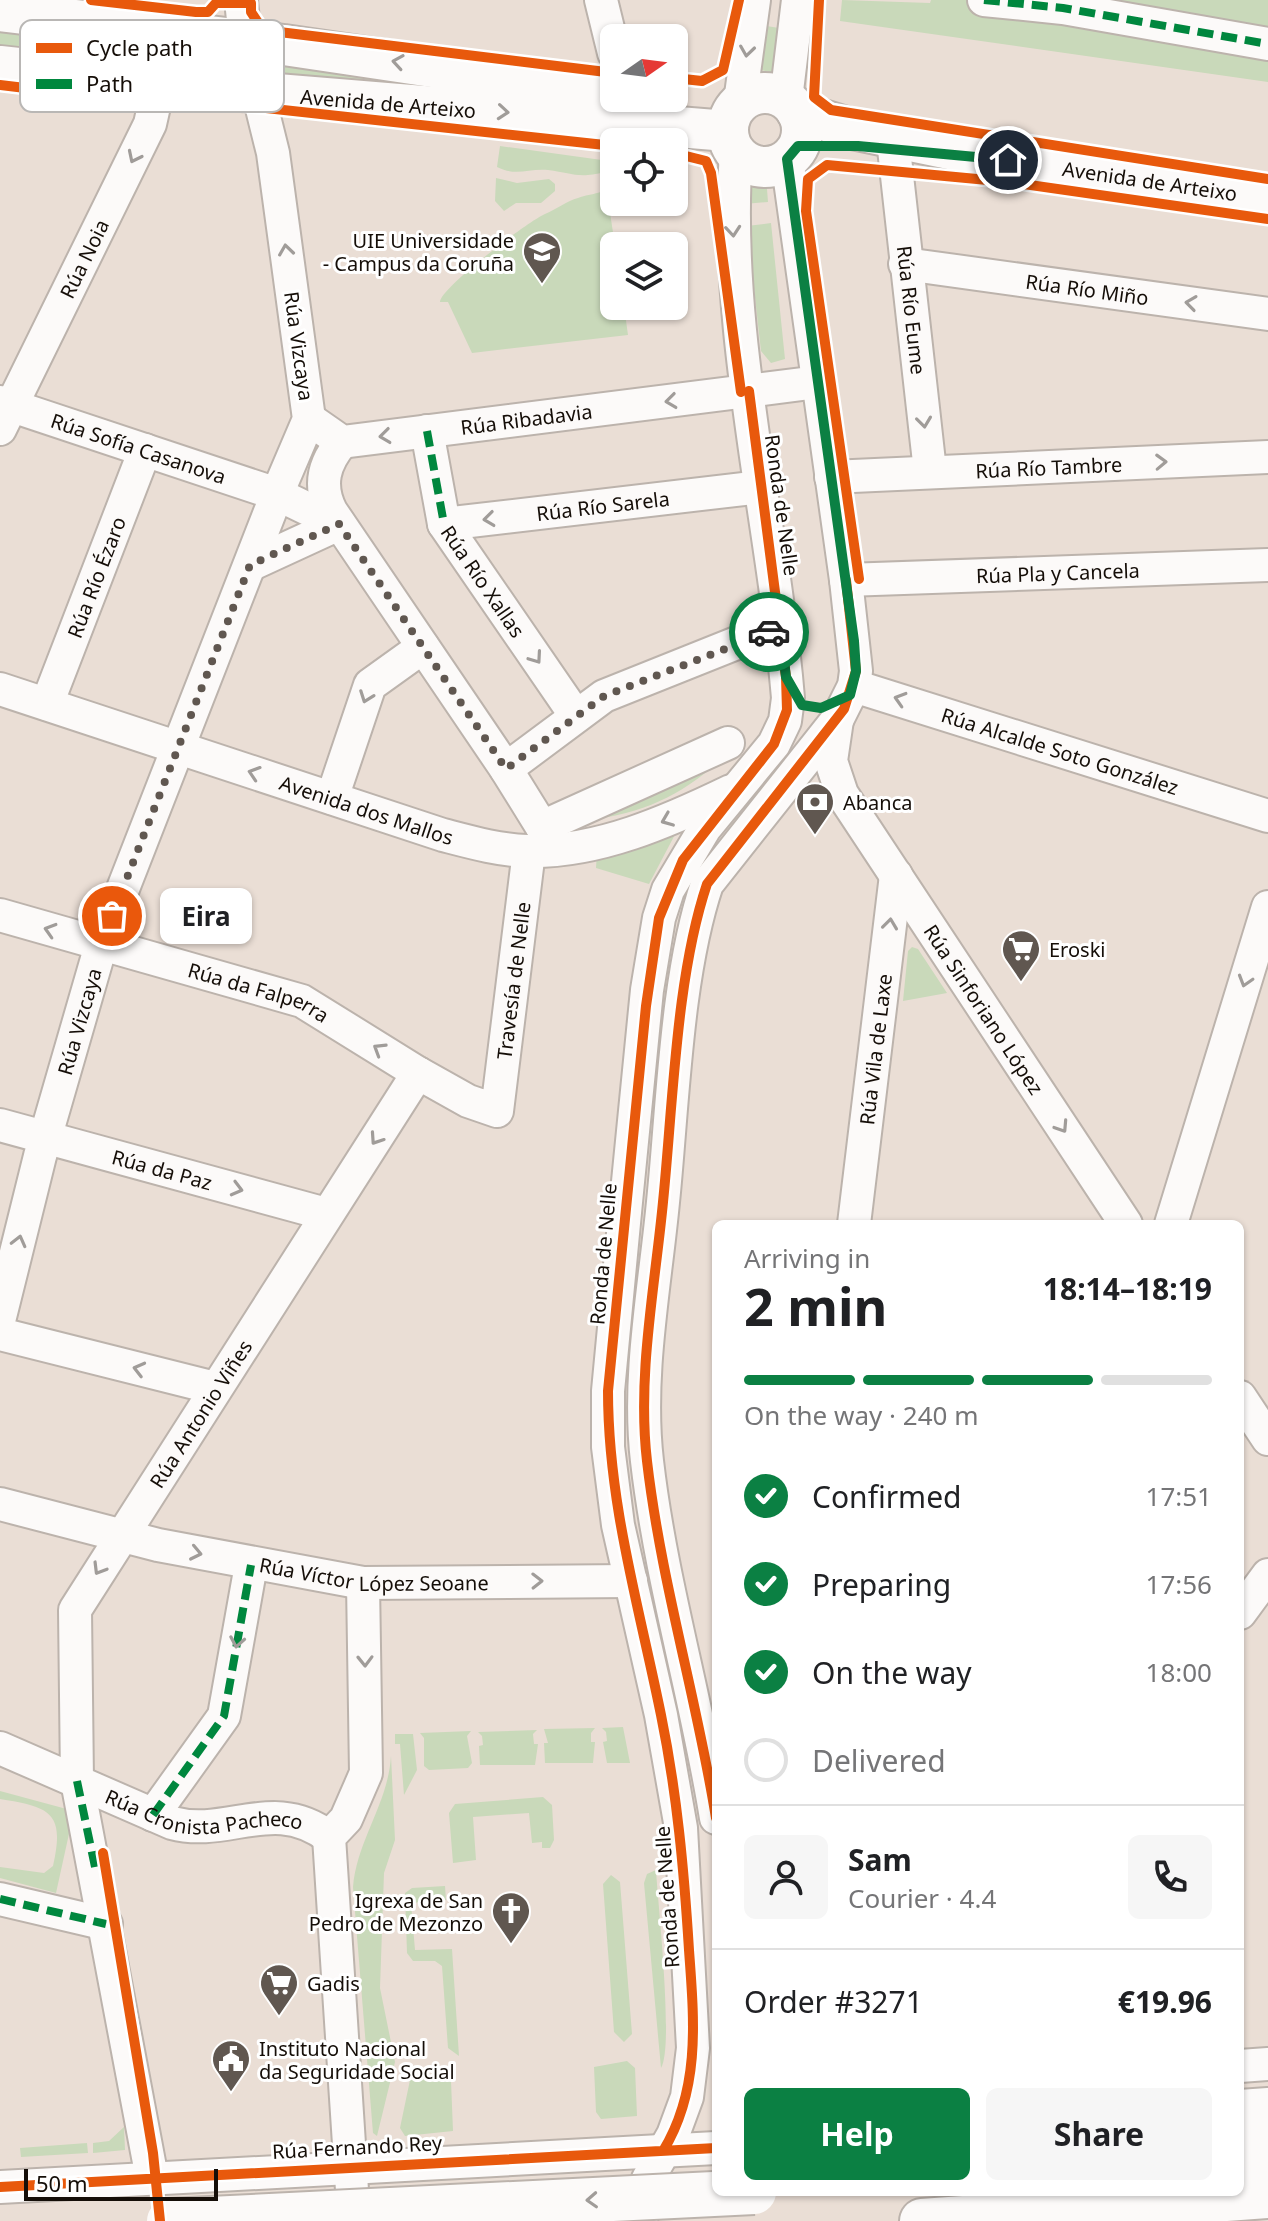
<!DOCTYPE html>
<meta charset="utf-8">
<style>
:root{--surface:#fff;--page:#f6f6f6;--text:#202124;--muted:#757577;--line:#e0e0e0;--accent:#0b8043}
body{margin:0;font-family:"Noto Sans",sans-serif;background:var(--page);color:var(--text);height:100vh;display:flex;flex-direction:column;font-size:30px;white-space:nowrap}
*{box-sizing:border-box;margin:0}
p{font-size:26px;color:var(--muted)}
.icon{flex:none;width:44px;height:44px;fill:none;stroke:currentColor;stroke-width:2;stroke-linecap:round;stroke-linejoin:round}
.map{position:relative;flex:1;overflow:hidden}
.drawer{position:absolute;left:712px;top:1220px;width:532px;height:976px;display:flex;flex-direction:column;background:var(--surface);border-radius:12px;box-shadow:0 2px 6px #0004}
.drawer>*{flex:none}
.needle{width:52px;rotate:76deg}
.tools{position:absolute;left:600px;top:24px;display:grid;gap:16px}
.tools a{display:grid;place-items:center;width:88px;height:88px;border-radius:12px;background:var(--surface);box-shadow:0 2px 6px #0004;font-size:40px}
.scale{position:absolute;left:24px;bottom:20px;width:194px;box-sizing:border-box;padding-left:8px;border:4px solid #150e08;border-top:0;font-size:22px;line-height:28px;white-space:nowrap;color:#150e08;-webkit-text-stroke:6px #fff;paint-order:stroke}
.pin{position:absolute;display:grid;place-items:center;width:68px;height:68px;color:#fff;margin:-34px;border:4px solid #fff;border-radius:50%;box-shadow:0 2px 8px #0007}
.courier{position:absolute;display:grid;place-items:center;width:80px;height:80px;margin:-40px;border:6px solid #0b8043;border-radius:50%;background:#fff;color:#222;box-shadow:0 2px 10px #0007}
.bubble{position:absolute;height:56px;border-radius:12px;background:var(--surface);box-shadow:0 2px 6px #0004;font-size:26px;font-weight:700;line-height:56px;text-align:center}
.overview em{font-style:normal;font-weight:700}
.overview div{display:flex;flex-direction:column-reverse}
.overview{display:flex;align-items:center;justify-content:space-between;height:136px;padding:0 32px}
h1{font-size:52px;font-weight:700;line-height:60px}
.bar{display:grid;grid-template-columns:repeat(4,1fr);gap:12px 8px;align-content:center;height:96px;padding:0 32px}
.bar i{height:10px;border-radius:6px;background:var(--line)}
.bar .selected{background:var(--accent)}
.bar p{grid-column:span 4}
.line{display:flex;align-items:center;gap:20px;padding:0 32px;border-top:2px solid var(--line)}
.line div{flex:1}
.round{display:grid;place-items:center;flex:none;width:84px;height:84px;border-radius:12px;background:var(--page)}
ol{padding:0 32px;list-style:none}
li{display:flex;align-items:center;gap:24px;height:88px}
li p{margin-inline-start:auto}
li .icon{padding:8px;border-radius:50%;background:var(--accent);color:#fff;stroke-width:4}
li:last-child{color:var(--muted)}
li i{width:44px;height:44px;border:4px solid var(--line);border-radius:50%}
.cta{display:flex;gap:16px;margin-top:auto;padding:16px 32px}
.cta a{flex:1;height:92px;border-radius:12px;background:var(--accent);color:#fff;font-size:32px;font-weight:700;line-height:92px;text-align:center}
.cta a+a{background:var(--page);color:var(--text)}
.map>svg:first-child{display:block}
</style>
<div class="map">
<svg width="1268" height="2221" viewBox="0 0 1268 2221">
<rect width="100%" height="100%" fill="#eaded5"/>
<path fill="#c9d9ba" d="M842 0 930 3 931 0H1268V82L840 21Z
M0 25 184 45 183 70 0 49Z
M761 25 779 28 774 73 752 68Z
M271 63 646 107 273 75Z
M500 146 609 161 605 172C578 179 572 173 548 170 529 168 516 177 497 167Z
M766 176 768 202 744 204 742 178Z
M496 178 517 183 549 179 555 184V191L541 203H516L504 211 495 201Z
M614 180V197L608 199 615 246 614 306H624L628 335 472 353 448 302H440C440 288 530 220 545 214 557 209 567 201 578 198 593 192 605 196 614 180Z
M771 223 785 359 771 363 761 351 747 226Z
M735 747C686 793 653 811 586 821Z
M680 825 649 884 596 868 597 852Z
M912 947 918 949 947 993 903 1001 908 951Z
M623 1727 630 1763H607L603 1742 607 1741 606 1732 602 1728Z
M595 1728 591 1733V1742H595L593 1763H545L544 1743H548L544 1729Z
M537 1730 533 1734 534 1744H538L535 1765H480L479 1746 483 1745 482 1736 478 1732Z
M471 1731 467 1736 472 1763 468 1768 429 1770 424 1766V1738L420 1733Z
M395 1734H413L417 1770 404 1795 400 1744H395Z
M391 1756 395 1840 384 1873 380 1988 395 2062 377 2136 373 2133 353 1887C357 1840 388 1804 391 1756Z
M0 1791 74 1811 56 1893 0 1878V1867L44 1873 53 1866C65 1813 51 1807 0 1799Z
M543 1797 552 1805 554 1840 550 1848H542V1842L532 1843 529 1813 473 1817 476 1860 453 1863 449 1813 455 1804Z
M656 1870C658 1904 674 2047 661 2068L644 1883 647 1874Z
M611 1875 620 1882 632 2034 624 2042 614 2032 603 1884Z
M445 1886 446 1900 411 1903 415 1950 452 1949 459 2056 448 2048 442 1966 435 1961H413L407 1953 405 1893 412 1888Z
M627 2061 635 2068 637 2116 601 2119 596 2112 594 2067Z
M438 2075 439 2081 444 2080V2075L451 2081 453 2131 405 2136 400 2128 410 2080Z
M124 2127 125 2150 93 2153V2143L109 2141Z
M87 2143 88 2153 21 2157 20 2148Z"/>
<g fill="none" stroke-linecap="round" stroke-linejoin="round">
<g stroke="#bcb3ac" stroke-width="36">
<g id="minor">
<path d="M601 0 614 53"/>
<path d="M984 0 1063 8 1268 44"/>
<path d="M786 99 798 0"/>
<path d="M740 102 754 0"/>
<path id="s1" d="M894 149 930 471"/>
<path id="s2" d="M905 264 1268 314"/>
<path id="s3" d="M0 402 277 494 339 524"/>
<path id="s4" d="M309 419 342 442 818 382"/>
<path id="s5" d="M0 429 150 124 159 84"/>
<path id="s6" d="M427 431 444 524 576 716"/>
<path d="M342 442C324 463 318 485 331 511L506 769 555 848"/>
<path id="s7" d="M831 477 1268 457"/>
<path id="s8" d="M444 524 761 487"/>
<path d="M250 565 339 524"/>
<path id="s9" d="M846 580 1268 565"/>
<path id="s10" d="M854 686 1268 816"/>
<path id="s11" d="M0 689 443 835C470 842 498 850 527 851 597 853 669 821 731 791"/>
<path id="s12" d="M47 704 145 450"/>
<path id="s13" d="M837 720 831 761 842 794 1126 1224"/>
<path d="M506 769 604 696 759 634 780 629"/>
<path d="M332 798 370 685 423 647"/>
<path d="M542 827 728 743"/>
<path id="s14" d="M0 915 302 1001 418 1073 468 1101 497 1111 529 851"/>
<path id="s15" d="M0 1125 326 1214"/>
<path id="s16" d="M854 1224 896 875"/>
<path d="M1171 1224 1268 907"/>
<path id="s17" d="M0 1317 40 1156 101 945 277 494 309 419 273 153 245 40 241 0"/>
<path d="M0 1334 215 1388"/>
<path d="M1240 1397 1268 1439"/>
<path id="s18" d="M0 1504 158 1545 363 1583 631 1581"/>
<path d="M1240 1613 1268 1575"/>
<path id="s19" d="M0 1748 172 1823C228 1838 274 1795 329 1837"/>
<path d="M153 1815 224 1716 251 1565"/>
<path d="M716 1818C697 1699 661 1582 647 1461 637 1376 655 1286 663 1202 673 1104 676 976 707 884L837 720 854 686 856 671 846 580 787 159"/>
<path d="M0 1899 106 1924"/>
<path d="M1240 2066 1268 2064"/>
<path d="M1240 2106 1268 2104"/>
<path id="s20" d="M152 2178 77 1781 75 1610 418 1073"/>
<path d="M0 2187 716 2148"/>
<path d="M354 2221 329 1837 346 1819 366 1773 363 1583"/>
<path d="M641 2221 648 2179 673 2135 687 2097 693 2048 681 1828 661 1715 618 1525 608 1447V1391L626 1202 647 990 659 918 668 890 705 828 774 744 785 721 788 698C773 519 723 332 736 153"/>
</g>
</g>
<g stroke="#bcb3ac" stroke-width="44">
<g id="major">
<path d="M0 11 284 45 614 94"/>
<path id="s21" d="M0 66 192 87 727 131"/>
<circle cx="765" cy="130" r="37"/>
<path id="s22" d="M797 112 852 129 983 156 1268 198"/>
</g>
</g>
<g stroke="#bcb3ac" stroke-width="48">
<path id="highway" d="M1240 2129 1268 2124
M1240 2166 1268 2164
M922 2221 1268 2196"/>
</g>
<use href="#minor" stroke="#fcfaf9" stroke-width="32"/>
<use href="#major" stroke="#fcfaf9" stroke-width="40"/>
<use href="#highway" stroke="#fcfaf9" stroke-width="44"/>
<g stroke="#bcb3ac" stroke-width="48" stroke-linecap="butt">
<path id="highway-bridge" d="M169 2221 754 2192"/>
</g>
<use href="#highway-bridge" stroke="#fcfaf9" stroke-width="44"/>
<path stroke="#00873e" stroke-width="8" stroke-dasharray="16 8" stroke-linecap="butt" d="M984 0 1063 8 1268 44
M427 431 444 524
M77 1781 95 1867
M153 1815 224 1716 251 1565
M0 1899 106 1924"/>
<g stroke="#fff" stroke-width="15">
<path id="cycleway" d="M91 0 196 12H208L216 3H251V12L263 30 614 73
M819 0 814 97 831 110 1268 179
M674 78 702 81 723 70 739 0
M0 85 125 100H192L614 146
M674 153 706 161 711 173 741 392
M859 579 806 211 808 179 827 165 1009 182 1268 219
M716 1818C697 1699 661 1582 647 1461 637 1376 655 1286 663 1202 673 1104 676 976 707 884L844 709 856 671 846 580
M103 1853 153 2153 160 2221
M663 2151C701 2089 694 2019 689 1950 684 1870 677 1793 661 1715 639 1606 608 1503 608 1391L646 1006 659 918 683 860 774 744 787 710 786 677 749 391
M0 2187 716 2148"/>
</g>
<use href="#cycleway" stroke="#e8590c" stroke-width="10"/>
</g>
<defs><path id="oneway-chevron" d="M-2-3.5L2.5 0L-2 3.5" fill="none" stroke-width="1.6" stroke-linecap="round" stroke-linejoin="round" transform="scale(2)"/></defs>
<g stroke="#a09c99">
<use href="#oneway-chevron" transform="translate(747 51) rotate(98)"/>
<use href="#oneway-chevron" transform="translate(398 62) rotate(-171)"/>
<use href="#oneway-chevron" transform="translate(503 112) rotate(5)"/>
<use href="#oneway-chevron" transform="translate(134 157) rotate(116)"/>
<use href="#oneway-chevron" transform="translate(733 231) rotate(85)"/>
<use href="#oneway-chevron" transform="translate(286 250) rotate(-98)"/>
<use href="#oneway-chevron" transform="translate(1191 303) rotate(-172)"/>
<use href="#oneway-chevron" transform="translate(671 401) rotate(173)"/>
<use href="#oneway-chevron" transform="translate(924 422) rotate(83)"/>
<use href="#oneway-chevron" transform="translate(385 436) rotate(173)"/>
<use href="#oneway-chevron" transform="translate(1161 462) rotate(-2)"/>
<use href="#oneway-chevron" transform="translate(489 519) rotate(173)"/>
<use href="#oneway-chevron" transform="translate(536 658) rotate(55)"/>
<use href="#oneway-chevron" transform="translate(366 697) rotate(110)"/>
<use href="#oneway-chevron" transform="translate(900 699) rotate(-163)"/>
<use href="#oneway-chevron" transform="translate(254 773) rotate(-162)"/>
<use href="#oneway-chevron" transform="translate(667 820) rotate(158)"/>
<use href="#oneway-chevron" transform="translate(890 924) rotate(-83)"/>
<use href="#oneway-chevron" transform="translate(50 930) rotate(-163)"/>
<use href="#oneway-chevron" transform="translate(1245 981) rotate(107)"/>
<use href="#oneway-chevron" transform="translate(379 1049) rotate(-148)"/>
<use href="#oneway-chevron" transform="translate(1062 1127) rotate(57)"/>
<use href="#oneway-chevron" transform="translate(376 1139) rotate(124)"/>
<use href="#oneway-chevron" transform="translate(237 1189) rotate(15)"/>
<use href="#oneway-chevron" transform="translate(19 1241) rotate(-76)"/>
<use href="#oneway-chevron" transform="translate(139 1369) rotate(-166)"/>
<use href="#oneway-chevron" transform="translate(196 1553) rotate(12)"/>
<use href="#oneway-chevron" transform="translate(99 1569) rotate(121)"/>
<use href="#oneway-chevron" transform="translate(537 1581) rotate(-1)"/>
<use href="#oneway-chevron" transform="translate(237 1642) rotate(100)"/>
<use href="#oneway-chevron" transform="translate(365 1661) rotate(89)"/>
<use href="#oneway-chevron" transform="translate(592 2200) rotate(177)"/>
</g>
<g fill="none" stroke-linecap="round" stroke-linejoin="round">
<path stroke="#605750" stroke-width="8" stroke-dasharray="0 14.4" d="M112 916 250 565 339 524 506 769 604 696 769 632"/>
<path stroke="#0b8043" stroke-width="10" d="M769 632 780 629 786 677 802 705 821 708 850 695 856 671 854 641 787 159 798 146H858L1008 160"/>
</g>
<defs>
<g id="university-pin" transform="scale(2)"><path d="M0 17L-7.5 6A9.5 9.5 0 1 1 7.5 6Z" fill="#605750" stroke="#fff"/><path d="M0-5L7-2L0 1L-7-2ZM-4 1L0 2.5L4 1V4Q0 6-4 4Z" fill="#fff"/></g>
<g id="bank-pin" transform="scale(2)"><path d="M0 17L-7.5 6A9.5 9.5 0 1 1 7.5 6Z" fill="#605750" stroke="#fff"/><path d="M-6-4H6V4H-6ZM0-2.3a2.3 2.3 0 1 0 0 4.6a2.3 2.3 0 1 0 0-4.6Z" fill="#fff"/></g>
<g id="supermarket-pin" transform="scale(2)"><path d="M0 17L-7.5 6A9.5 9.5 0 1 1 7.5 6Z" fill="#605750" stroke="#fff"/><path d="M-6-5.5h2.5l.6 2H6L4.5 2H-2.5L-4.4-4H-6ZM-1.5 3.2a1.3 1.3 0 1 0 .1 0ZM3 3.2a1.3 1.3 0 1 0 .1 0Z" fill="#fff"/></g>
<g id="church-pin" transform="scale(2)"><path d="M0 17L-7.5 6A9.5 9.5 0 1 1 7.5 6Z" fill="#605750" stroke="#fff"/><path d="M-1.2-6h2.4v3.5h3.3v2.4h-3.3V6h-2.4V-.1h-3.3v-2.4h3.3Z" fill="#fff"/></g>
<g id="civic-pin" transform="scale(2)"><path d="M0 17L-7.5 6A9.5 9.5 0 1 1 7.5 6Z" fill="#605750" stroke="#fff"/><path d="M-.6-6.5H3V-4.5H.6V-3L4-1V1h2V6H-6V1h2V-1L-.6-3ZM-1.2 2.5V6h2.4V2.5Z" fill="#fff"/></g>
</defs>
<g fill-rule="evenodd">
<use href="#university-pin" x="542" y="251"/>
<use href="#bank-pin" x="815" y="802"/>
<use href="#supermarket-pin" x="1021" y="949"/>
<use href="#church-pin" x="511" y="1911"/>
<use href="#supermarket-pin" x="279" y="1983"/>
<use href="#civic-pin" x="231" y="2059"/>
</g>
<g text-anchor="middle" dominant-baseline="central" stroke-width="6" stroke-linejoin="round" paint-order="stroke">
<g font-size="20" fill="#150e08" stroke="#fff">
<text stroke="none"><textPath href="#s21" startOffset="390">Avenida de Arteixo</textPath></text>
<text stroke="none"><textPath href="#s22" startOffset="360">Avenida de Arteixo</textPath></text>
<text stroke="none"><textPath href="#s5" startOffset="190">Rúa Noia</textPath></text>
<text stroke="none"><textPath href="#s2" startOffset="184">Rúa Río Miño</textPath></text>
<text stroke="none"><textPath href="#s1" startOffset="162">Rúa Río Eume</textPath></text>
<text transform="translate(299 346) rotate(82)">Rúa Vizcaya</text>
<text stroke="none"><textPath href="#s4" startOffset="226">Rúa Ribadavia</textPath></text>
<text stroke="none"><textPath href="#s3" startOffset="146">Rúa Sofía Casanova</textPath></text>
<text stroke="none"><textPath href="#s7" startOffset="218">Rúa Río Tambre</textPath></text>
<text stroke="none"><textPath href="#s8" startOffset="160">Rúa Río Sarela</textPath></text>
<text transform="translate(782 505) rotate(82)">Ronda de Nelle</text>
<text stroke="none"><textPath href="#s9" startOffset="212">Rúa Pla y Cancela</textPath></text>
<text stroke="none"><textPath href="#s12" startOffset="136">Rúa Río Ézaro</textPath></text>
<text stroke="none"><textPath href="#s6" startOffset="164">Rúa Río Xallas</textPath></text>
<text stroke="none"><textPath href="#s10" startOffset="216">Rúa Alcalde Soto González</textPath></text>
<text stroke="none"><textPath href="#s11" startOffset="386">Avenida dos Mallos</textPath></text>
<text stroke="none"><textPath href="#s14" startOffset="670">Travesía de Nelle</textPath></text>
<text stroke="none"><textPath href="#s14" startOffset="270">Rúa da Falperra</textPath></text>
<text stroke="none"><textPath href="#s13" startOffset="334">Rúa Sinforiano López</textPath></text>
<text stroke="none"><textPath href="#s17" startOffset="306">Rúa Vizcaya</textPath></text>
<text stroke="none"><textPath href="#s16" startOffset="176">Rúa Vila de Laxe</textPath></text>
<text stroke="none"><textPath href="#s15" startOffset="168">Rúa da Paz</textPath></text>
<text transform="translate(603 1254) rotate(-85)">Ronda de Nelle</text>
<text stroke="none"><textPath href="#s20" startOffset="808">Rúa Antonio Viñes</textPath></text>
<text stroke="none"><textPath href="#s18" startOffset="382">Rúa Víctor López Seoane</textPath></text>
<text stroke="none"><textPath href="#s19" startOffset="218">Rúa Cronista Pacheco</textPath></text>
<text transform="translate(667 1897) rotate(-94)">Ronda de Nelle</text>
<text transform="translate(357 2147) rotate(-3)">Rúa Fernando Rey</text>
</g>
<g font-size="20" fill="#150e08" stroke="#fff" text-anchor="start">
<text x="514" y="240" text-anchor="end">UIE Universidade<tspan x="514" dy="23">- Campus da Coruña</tspan></text>
<text x="843" y="802">Abanca</text>
<text x="1049" y="949">Eroski</text>
<text x="483" y="1900" text-anchor="end">Igrexa de San<tspan x="483" dy="23">Pedro de Mezonzo</tspan></text>
<text x="307" y="1983">Gadis</text>
<text x="259" y="2048">Instituto Nacional<tspan x="259" dy="23">da Seguridade Social</tspan></text>
</g>
</g>
<rect x="20" y="20" width="264" height="92" rx="12" fill="#fff" stroke="#b9b7b5" stroke-width="2"/>
<rect x="36" y="43" width="36" height="10" fill="#e8590c"/>
<rect x="36" y="79" width="36" height="10" fill="#00873e"/>
<g font-size="22" fill="#150e08">
<text x="86" y="56">Cycle path</text>
<text x="86" y="92">Path</text>
</g>
</svg>
<div class="tools">
<a><svg class="needle" viewBox="-14 -14 28 28"><path d="M0-13l5 13h-10z" fill="#e53935"/><path d="M0 13l5-13h-10z" fill="#757577"/></svg></a>
<a><svg class="icon" aria-label="locate" viewBox="0 0 24 24"><circle cx="12" cy="12" r="6"/><path d="M12 2v4M12 18v4M2 12h4M18 12h4"/></svg></a>
<a><svg class="icon" aria-label="layers" viewBox="0 0 24 24"><path d="M12 4l9 5-9 5-9-5zM3 14l9 5 9-5"/></svg></a>
</div>
<div class="scale">50 m</div>
<div class="pin" style="left:112px;top:916px;background:#ea580c"><svg class="icon" aria-label="bag" viewBox="0 0 24 24"><path d="M5 8h14l-1 12H6zM9 8a3 3 0 0 1 6 0"/></svg></div>
<div class="pin" style="left:1008px;top:160px;background:#1f2937"><svg class="icon" aria-label="home" viewBox="0 0 24 24"><path d="M3 11l9-7 9 7M6 9v11h12V9"/></svg></div>
<div class="courier" style="left:769px;top:632px"><svg class="icon" aria-label="car" viewBox="0 0 24 24"><path d="M5 17H2v-5l4-1 3-4h7l3 4 3 1v5h-3M9 17h6M6 11h13"/><circle cx="7" cy="17" r="2"/><circle cx="17" cy="17" r="2"/></svg></div>
<div class="bubble" style="left:160px;top:888px;width:92px">Eira</div>
<section class="drawer">
<div class="overview"><div><h1>2 min</h1><p>Arriving in</p></div><em>18:14–18:19</em></div>
<div class="bar"><i class="selected"></i><i class="selected"></i><i class="selected"></i><i></i><p>On the way · 240 m</p></div>
<ol>
<li><svg class="icon" aria-label="check" viewBox="0 0 24 24"><path d="M5 12l5 5 9-10"/></svg>Confirmed<p>17:51</p></li>
<li><svg class="icon" aria-label="check" viewBox="0 0 24 24"><path d="M5 12l5 5 9-10"/></svg>Preparing<p>17:56</p></li>
<li><svg class="icon" aria-label="check" viewBox="0 0 24 24"><path d="M5 12l5 5 9-10"/></svg>On the way<p>18:00</p></li>
<li><i></i>Delivered</li>
</ol>
<div class="line" style="height:144px"><a class="round"><svg class="icon" aria-label="person" viewBox="0 0 24 24"><circle cx="12" cy="8" r="4"/><path d="M4 21q1-7 8-7t8 7"/></svg></a><div><b>Sam</b><p>Courier · 4.4</p></div><a class="round"><svg class="icon" aria-label="phone" viewBox="0 0 24 24"><path d="M5 4h4l2 5-3 2q2 4 5 5l2-3 5 2v4C11 20 4 13 5 4z"/></svg></a></div>
<div class="line" style="height:104px"><div>Order #3271</div><b>€19.96</b></div>
<div class="cta"><a>Help</a><a>Share</a></div>
</section>
</div>
